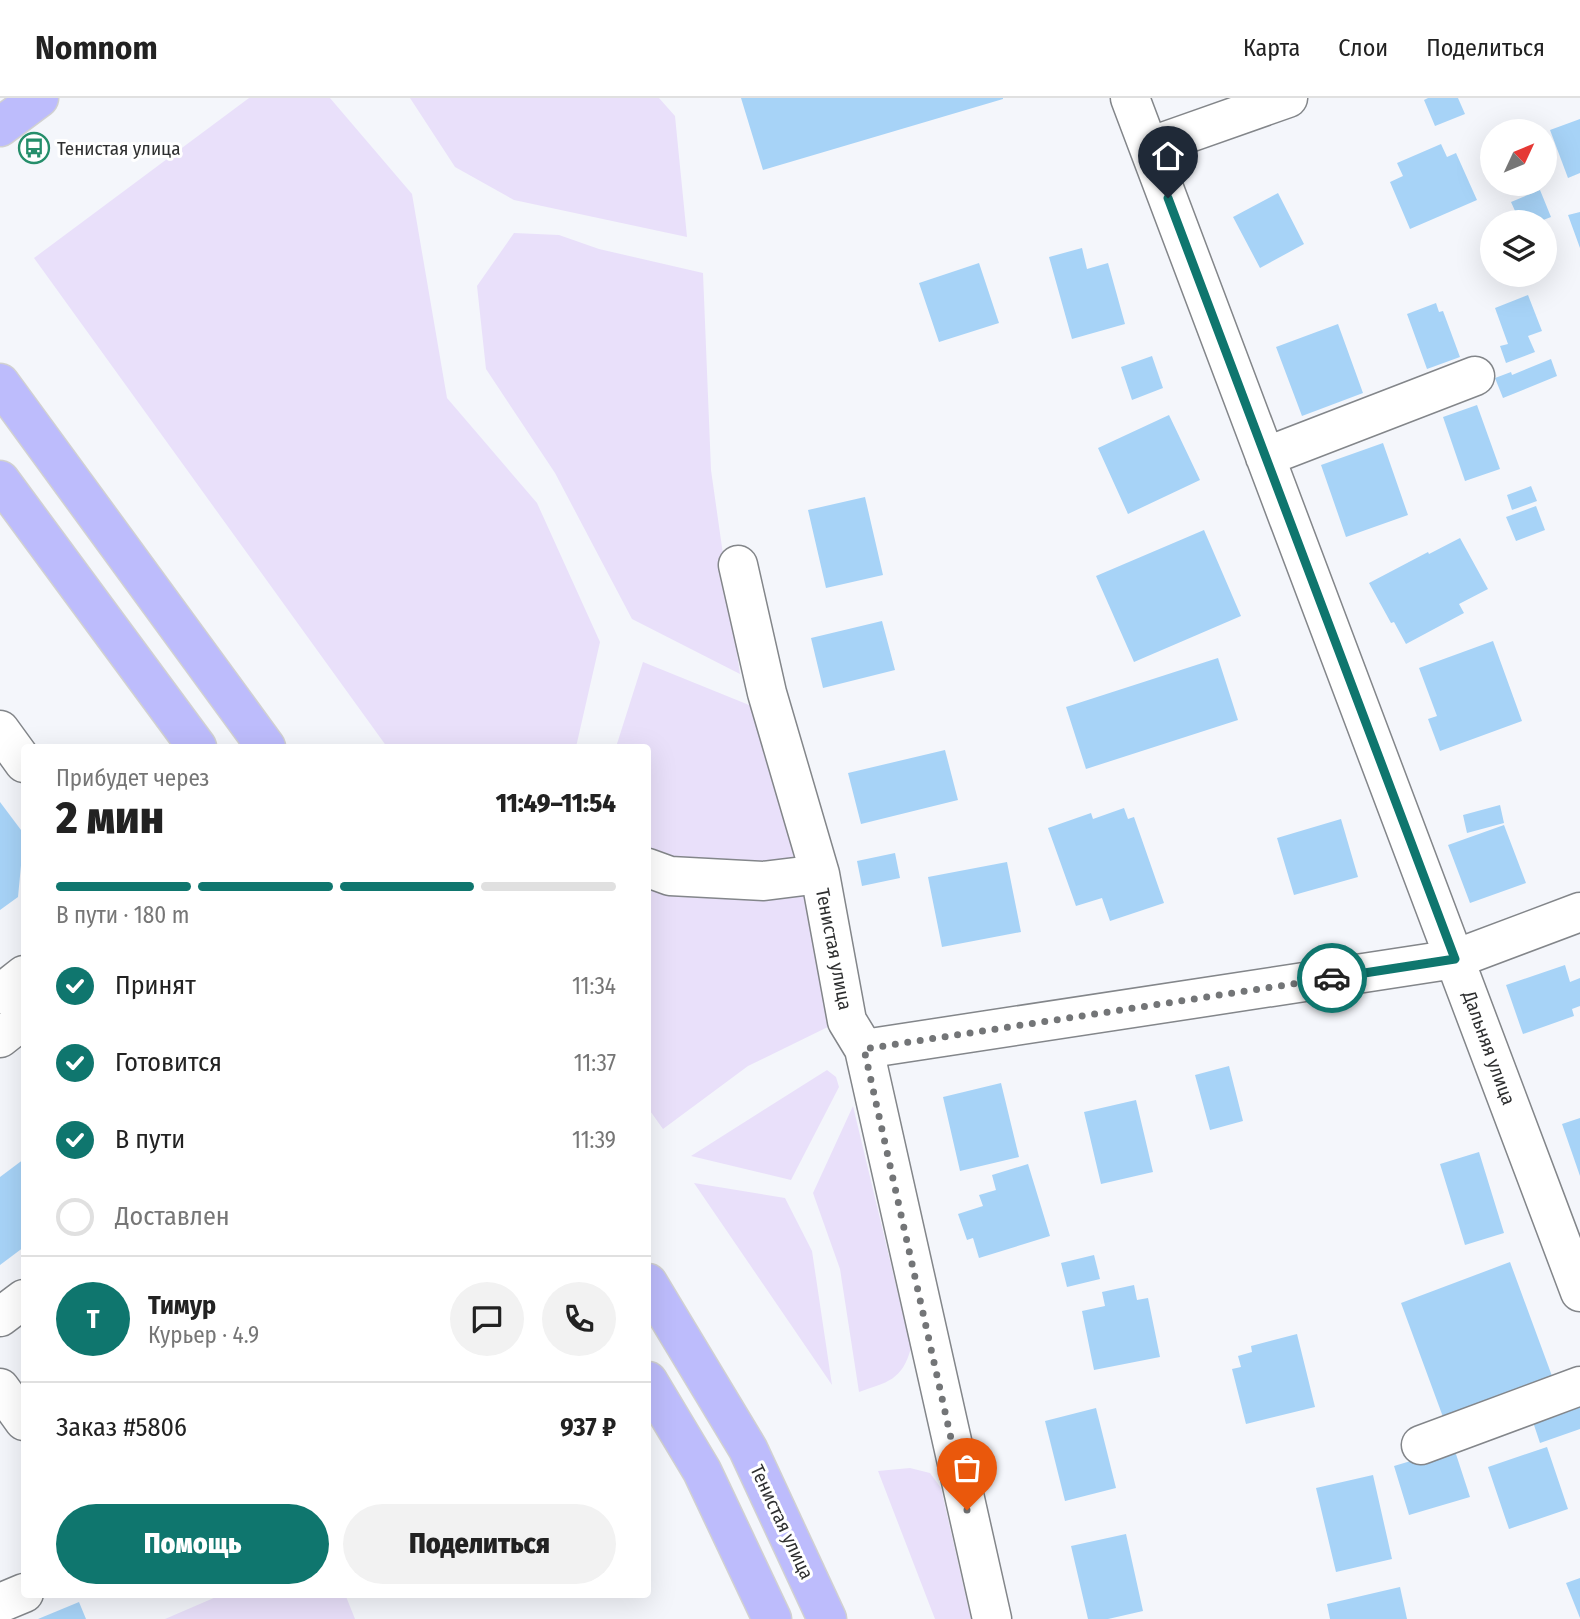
<!DOCTYPE html>
<html lang="ru">
<meta charset="utf-8">
<style>
:root{--surface:#fff;--page:#f2f2f2;--text:#222;--muted:#767676;--line:#e0e0e0;--accent:#0f766e}
body{margin:0;font-family:"Fira Sans Condensed",sans-serif;background:var(--page);color:var(--text);height:100vh;display:flex;flex-direction:column;font-size:26px;white-space:nowrap}
*{box-sizing:border-box;margin:0}
p{font-size:23px;color:var(--muted)}
.icon{flex:none;width:38px;height:38px;fill:none;stroke:currentColor;stroke-width:2;stroke-linecap:round;stroke-linejoin:round}
.map{position:relative;flex:1;overflow:hidden}
.drawer{position:absolute;left:21px;top:646px;width:630px;height:854px;display:flex;flex-direction:column;background:var(--surface);border-radius:7px;box-shadow:0 7px 28px #0002}
.drawer>*{flex:none}
.needle{width:46px;rotate:46deg}
.fabs{position:absolute;left:1480px;top:21px;display:grid;gap:14px}
.fabs a{display:grid;place-items:center;width:77px;height:77px;border-radius:50%;background:var(--surface);box-shadow:0 7px 28px #0002;font-size:35px}
.pin{position:absolute;display:grid;place-items:center;width:60px;height:60px;color:#fff;margin:-72px -30px;border-radius:50% 50% 50% 0;rotate:-45deg;box-shadow:0 0 7px #0007}
.pin .icon{rotate:45deg}
.courier{position:absolute;display:grid;place-items:center;width:70px;height:70px;margin:-35px;border:5px solid #0f766e;border-radius:50%;background:#fff;color:#222;box-shadow:0 2px 9px #0007}
.headline em{font-style:normal;font-weight:800}
.headline div{display:flex;flex-direction:column-reverse}
.headline{display:flex;align-items:center;justify-content:space-between;height:119px;padding:0 35px}
h1{font-size:46px;font-weight:800;line-height:52px}
.bar{display:grid;grid-template-columns:repeat(4,1fr);gap:10px 7px;align-content:center;height:84px;padding:0 35px}
.bar i{height:9px;border-radius:5px;background:var(--line)}
.bar .selected{background:var(--accent)}
.bar p{grid-column:span 4}
.line{display:flex;align-items:center;gap:18px;padding:0 35px;border-top:2px solid var(--line)}
.line div{flex:1}
.round{display:grid;place-items:center;flex:none;width:74px;height:74px;border-radius:37px;background:var(--page)}
ol{padding:0 35px;list-style:none}
li{display:flex;align-items:center;gap:21px;height:77px}
li p{margin-inline-start:auto}
li .icon{padding:7px;border-radius:50%;background:var(--accent);color:#fff;stroke-width:4}
li:last-child{color:var(--muted)}
li i{width:38px;height:38px;border:4px solid var(--line);border-radius:50%}
.primary-button{display:flex;gap:14px;margin-top:auto;padding:14px 35px}
.primary-button a{flex:1;height:80px;border-radius:42px;background:var(--accent);color:#fff;font-size:28px;font-weight:800;line-height:80px;text-align:center}
.primary-button a+a{background:var(--page);color:var(--text)}
header{display:flex;align-items:center;gap:42px;box-sizing:border-box;height:98px;padding:0 35px;background:var(--surface);border-bottom:2px solid var(--line)}
header strong{font-size:33px}
nav{display:flex;gap:38px;margin-inline-start:auto;font-size:24px}
.map>svg:first-child{display:block}
</style>
<header>
<strong>Nomnom</strong>
<nav><a>Карта</a><a>Слои</a><a>Поделиться</a></nav>
</header>
<div class="map">
<svg width="1580" height="1521" viewBox="0 0 1580 1521">
<rect width="100%" height="100%" fill="#f4f6fb"/>
<path fill="#e9e0fa" d="M249 0H330L412 96 447 300 537 405 600 544 576 649H387L34 160Z
M410 0H659L675 18 687 139 514 102 455 69Z
M514 135 559 137 599 151 703 175 711 372 740 576 632 521 555 375 486 271 477 188Z
M643 564 754 609 838 924 748 968 663 1031 648 1010V649H616Z
M827 972 836 979 839 989 791 1082 691 1058Z
M853 1008 911 1250C902 1283 887 1284 859 1294L840 1171 813 1095Z
M694 1085 785 1100 812 1153 832 1287Z
M910 1370 930 1375 941 1390 971 1521H935L878 1373Z
M223 1496H345L355 1521H165Z"/>
<path fill="#a7d3f7" d="M741 0H1003V1L763 72Z
M1428 0H1458L1465 16 1435 28 1424 2Z
M1580 21V75L1568 80 1550 32Z
M1441 46 1447 59 1456 55 1477 102 1410 131 1390 84 1403 78 1397 65Z
M1540 92 1551 119 1538 124H1520L1511 104Z
M1278 95 1304 146 1260 170 1233 119Z
M1580 114V150L1568 117Z
M1082 150 1087 171 1108 165 1125 226 1072 241 1049 159Z
M979 165 999 225 939 244 919 185Z
M1528 197 1542 233 1528 238 1535 254 1506 265 1500 248 1508 246 1495 210Z
M1436 205 1439 214 1443 213 1460 259 1427 271 1407 216Z
M1338 226 1363 295 1302 318 1276 249Z
M1152 258 1163 290 1132 302 1121 269Z
M1551 261 1557 278 1503 300 1495 280 1511 274 1512 277Z
M1477 307 1500 371 1465 383 1443 319Z
M1169 317 1200 382 1128 416 1098 350Z
M1383 345 1408 417 1346 439 1321 367Z
M1531 388 1537 403 1512 412 1507 397Z
M865 399 883 477 826 490 808 412Z
M1536 408 1545 432 1516 443 1506 419Z
M1204 432 1241 518 1134 564 1096 478Z
M1460 440 1488 491 1459 506 1464 515 1406 546 1394 524 1391 525 1369 485 1428 454 1429 456Z
M882 523 895 572 823 590 811 540Z
M1493 543 1522 623 1440 653 1428 621 1437 618 1419 570Z
M1218 560 1238 622 1086 671 1066 609Z
M945 652 958 702 861 726 848 675Z
M0 704 24 736 18 799 0 812Z
M1500 707 1504 725 1467 735 1463 717Z
M1124 710 1128 721 1134 719 1164 805 1110 823 1102 800 1076 808 1048 730 1091 715 1093 721Z
M1341 721 1358 779 1294 797 1277 740Z
M1504 727 1526 785 1470 805 1448 747Z
M895 755 900 780 862 788 857 763Z
M1007 764 1021 834 942 849 928 779Z
M1565 867 1570 884 1580 880V908L1572 911 1574 918 1523 936 1506 887Z
M1229 968 1243 1023 1210 1032 1195 977Z
M1001 985 1019 1059 960 1073 943 999Z
M1136 1002 1153 1074 1101 1086 1084 1014Z
M1580 1020V1078L1562 1026Z
M1479 1054 1504 1135 1465 1147 1440 1066Z
M24 1061V1149L0 1167V1079Z
M1028 1066 1050 1138 979 1160 973 1140 967 1142 958 1116 983 1108 979 1097 996 1092 992 1077Z
M1094 1157 1100 1181 1067 1189 1061 1165Z
M1510 1164 1552 1278 1443 1319 1401 1205Z
M1134 1187 1137 1202 1148 1200 1160 1259 1094 1272 1082 1213 1105 1208 1102 1194Z
M1297 1236 1315 1309 1246 1326 1232 1271 1241 1269 1238 1258 1252 1254 1251 1248Z
M1580 1297V1331L1540 1345 1530 1315Z
M1096 1310 1116 1390 1065 1403 1045 1323Z
M1547 1349 1568 1411 1509 1431 1488 1369Z
M1454 1350 1470 1399 1409 1417 1394 1368Z
M1373 1377 1392 1461 1336 1474 1316 1390Z
M1126 1436 1143 1513 1108 1521H1088L1071 1448Z
M1580 1480V1520L1566 1485Z
M1400 1489 1407 1521H1330L1327 1506Z
M79 1504 86 1521H38Z"/>
<g fill="none" stroke-linecap="round" stroke-linejoin="round">
<g stroke="#83868a" stroke-width="41">
<path id="minor" d="M1130 0 1580 1194
M1149 49 1288 0
M1265 359 1475 278
M738 467 767 595 820 776 847 923 864 951 992 1521
M0 632 24 665
M648 770 670 778 764 783 820 776
M0 896 24 877
M0 940 24 921
M864 951 1455 861 1580 814
M0 1219 24 1201
M0 1290 24 1323
M1421 1347 1580 1288
M0 1505 24 1495"/>
</g>
<g stroke="#d1d1d1" stroke-width="41">
<path id="major" d="M0 29 39 0
M0 285 266 649
M0 382 197 649
M648 1185 748 1351 827 1521
M648 1283 702 1373 772 1521"/>
</g>
<use href="#minor" stroke="#fff" stroke-width="38"/>
<use href="#major" stroke="#bdbcfc" stroke-width="38"/>
</g>
<g fill="none" stroke-linecap="round" stroke-linejoin="round">
<path stroke="#737577" stroke-width="7" stroke-dasharray="0 12.6" d="M967 1412 864 951 1332 880"/>
<path stroke="#0f766e" stroke-width="9" d="M1168 100 1455 861 1332 880"/>
</g>
<defs>
<g id="bus-ring" transform="scale(1.575)"><circle r="9.5" fill="#fff" stroke="#258e6b" stroke-width="1.5"/><path d="M-5-6H5V4H4V6H2V4H-2V6H-4V4H-5ZM-3.5-4V0h7V-4ZM-3.5 1.2v1.5H-2V1.2ZM2 1.2v1.5H3.5V1.2Z" fill="#258e6b"/></g>
</defs>
<g fill-rule="evenodd">
<use href="#bus-ring" x="34" y="50"/>
</g>
<g text-anchor="middle" dominant-baseline="central" stroke-width="6" stroke-linejoin="round" paint-order="stroke">
<g font-size="19" fill="#2e2f30" stroke="#fff" text-anchor="start">
<text x="57" y="50">Тенистая улица</text>
</g>
<g font-size="19" fill="#2e2f30" stroke="#fff">
<text transform="translate(834 851) rotate(79)">Тенистая улица</text>
<text transform="translate(1489 950) rotate(70)">Дальняя улица</text>
<text transform="translate(782 1424) rotate(65)">Тенистая улица</text>
</g>
</g>
</svg>
<div class="fabs">
<a><svg class="needle" viewBox="-14 -14 28 28"><path d="M0-13l5 13h-10z" fill="#e53935"/><path d="M0 13l5-13h-10z" fill="#767676"/></svg></a>
<a><svg class="icon" aria-label="layers" viewBox="0 0 24 24"><path d="M12 4l9 5-9 5-9-5zM3 14l9 5 9-5"/></svg></a>
</div>
<div class="pin" style="left:967px;top:1412px;background:#ea580c"><svg class="icon" aria-label="bag" viewBox="0 0 24 24"><path d="M5 8h14l-1 12H6zM9 8a3 3 0 0 1 6 0"/></svg></div>
<div class="pin" style="left:1168px;top:100px;background:#1f2937"><svg class="icon" aria-label="home" viewBox="0 0 24 24"><path d="M3 11l9-7 9 7M6 9v11h12V9"/></svg></div>
<div class="courier" style="left:1332px;top:880px"><svg class="icon" aria-label="car" viewBox="0 0 24 24"><path d="M5 17H2v-5l4-1 3-4h7l3 4 3 1v5h-3M9 17h6M6 11h13"/><circle cx="7" cy="17" r="2"/><circle cx="17" cy="17" r="2"/></svg></div>
<section class="drawer">
<div class="headline"><div><h1>2 мин</h1><p>Прибудет через</p></div><em>11:49–11:54</em></div>
<div class="bar"><i class="selected"></i><i class="selected"></i><i class="selected"></i><i></i><p>В пути · 180 m</p></div>
<ol>
<li><svg class="icon" aria-label="check" viewBox="0 0 24 24"><path d="M5 12l5 5 9-10"/></svg>Принят<p>11:34</p></li>
<li><svg class="icon" aria-label="check" viewBox="0 0 24 24"><path d="M5 12l5 5 9-10"/></svg>Готовится<p>11:37</p></li>
<li><svg class="icon" aria-label="check" viewBox="0 0 24 24"><path d="M5 12l5 5 9-10"/></svg>В пути<p>11:39</p></li>
<li><i></i>Доставлен</li>
</ol>
<div class="line" style="height:126px"><b class="round" style="background:var(--accent);color:#fff">Т</b><div><b>Тимур</b><p>Курьер · 4.9</p></div><a class="round"><svg class="icon" aria-label="chat" viewBox="0 0 24 24"><path d="M4 5h16v11H9l-5 4z"/></svg></a><a class="round"><svg class="icon" aria-label="phone" viewBox="0 0 24 24"><path d="M5 4h4l2 5-3 2q2 4 5 5l2-3 5 2v4C11 20 4 13 5 4z"/></svg></a></div>
<div class="line" style="height:91px"><div>Заказ #5806</div><b>937 ₽</b></div>
<div class="primary-button"><a>Помощь</a><a>Поделиться</a></div>
</section>
</div>
